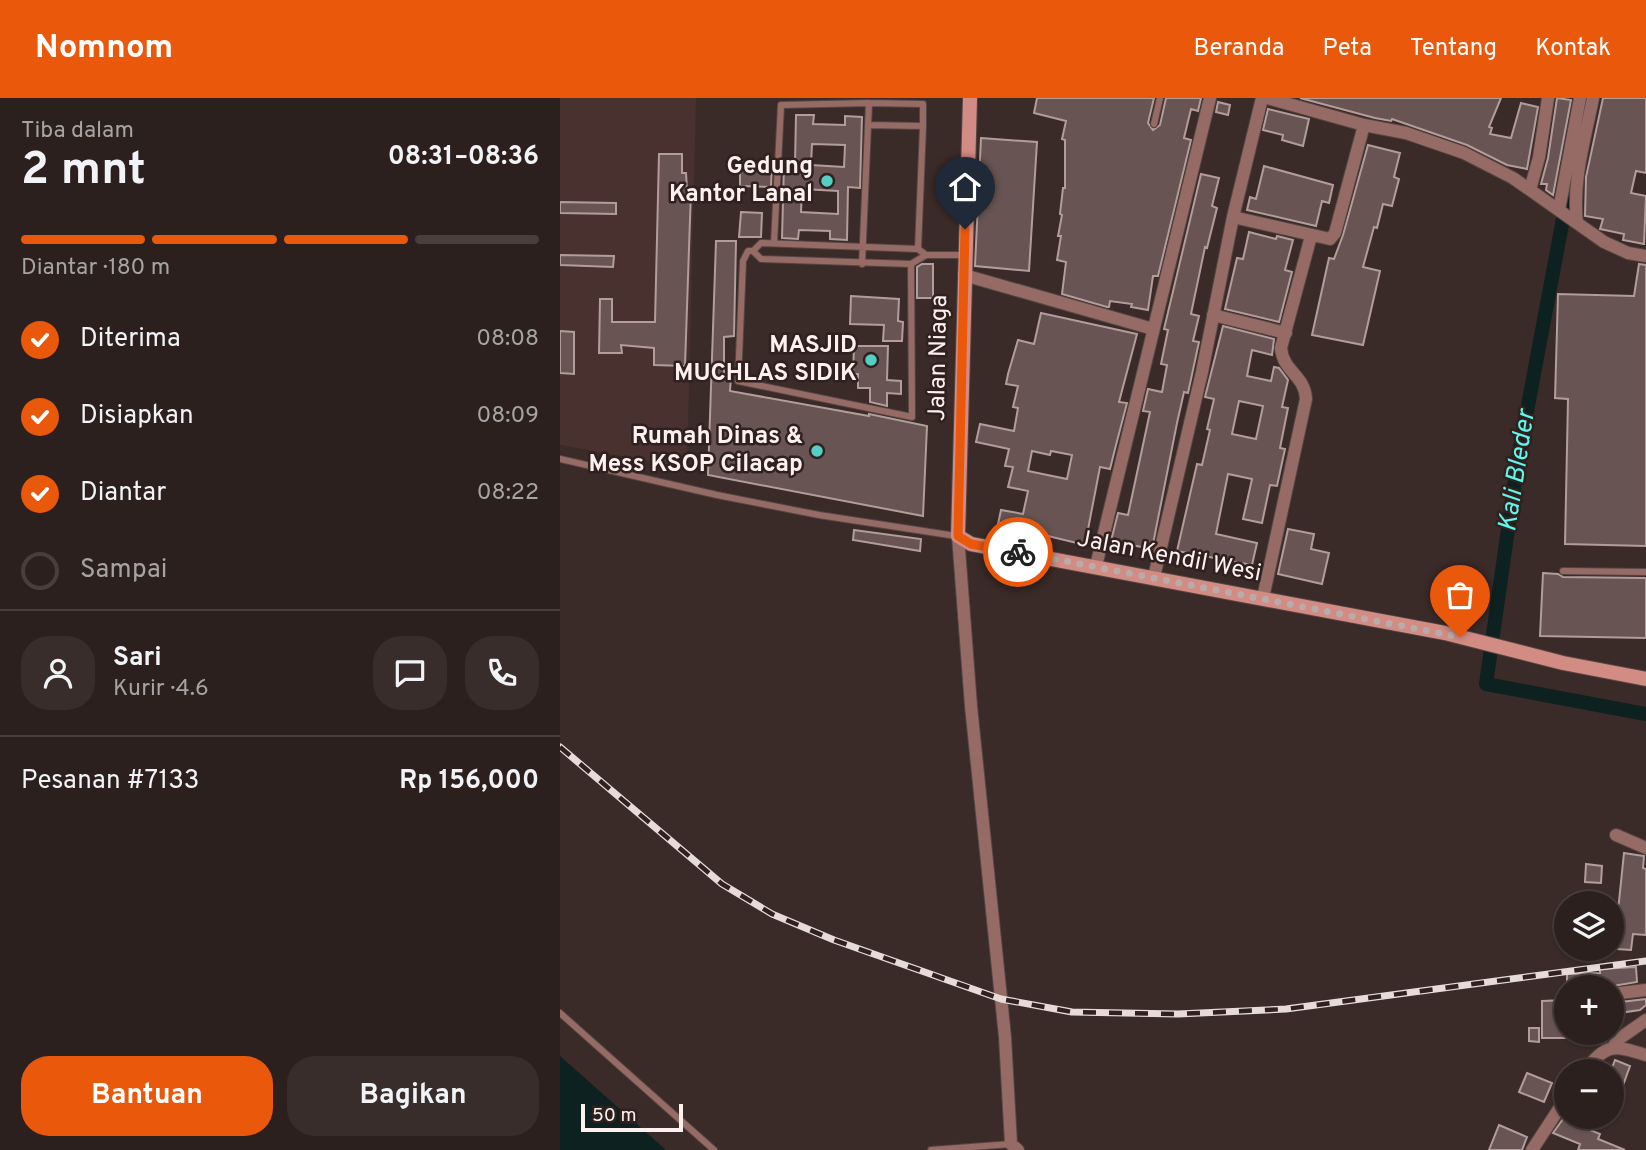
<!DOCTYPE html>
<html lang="id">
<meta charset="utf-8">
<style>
:root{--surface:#2c201e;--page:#382d2b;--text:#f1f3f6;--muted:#a6a3a4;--line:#483e3c;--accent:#ea580c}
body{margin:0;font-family:Overpass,sans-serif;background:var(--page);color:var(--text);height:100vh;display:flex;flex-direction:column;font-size:26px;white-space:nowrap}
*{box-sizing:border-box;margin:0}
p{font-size:23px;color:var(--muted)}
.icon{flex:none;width:38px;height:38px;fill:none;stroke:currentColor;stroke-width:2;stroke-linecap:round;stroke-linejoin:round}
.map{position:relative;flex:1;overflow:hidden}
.drawer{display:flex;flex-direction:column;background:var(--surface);width:560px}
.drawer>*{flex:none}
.tools{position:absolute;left:994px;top:793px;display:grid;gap:14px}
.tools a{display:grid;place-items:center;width:70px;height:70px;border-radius:50%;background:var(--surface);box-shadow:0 2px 5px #0004,0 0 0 2px var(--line);font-size:35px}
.scale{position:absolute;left:21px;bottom:18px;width:102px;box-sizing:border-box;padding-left:7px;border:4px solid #fcf1ef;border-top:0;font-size:19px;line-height:24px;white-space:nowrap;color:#fcf1ef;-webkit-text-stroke:5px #30201e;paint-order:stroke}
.pin{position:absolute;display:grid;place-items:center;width:60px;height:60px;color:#fff;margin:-72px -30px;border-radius:50% 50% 50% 0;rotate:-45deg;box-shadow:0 0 7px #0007}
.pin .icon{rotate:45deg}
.courier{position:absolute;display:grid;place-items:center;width:70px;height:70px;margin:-35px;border:5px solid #ea580c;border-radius:50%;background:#fff;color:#222;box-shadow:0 2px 9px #0007}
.headline em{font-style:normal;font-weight:700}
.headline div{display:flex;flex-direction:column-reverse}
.headline{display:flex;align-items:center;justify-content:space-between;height:119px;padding:0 21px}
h1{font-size:46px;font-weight:700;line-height:52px}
.bar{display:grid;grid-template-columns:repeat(4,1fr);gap:10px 7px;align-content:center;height:84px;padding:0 21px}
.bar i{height:9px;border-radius:5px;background:var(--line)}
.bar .current{background:var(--accent)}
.bar p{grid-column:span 4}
.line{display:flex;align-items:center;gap:18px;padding:0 21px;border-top:2px solid var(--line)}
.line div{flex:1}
.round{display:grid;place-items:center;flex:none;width:74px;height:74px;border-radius:28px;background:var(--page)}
ol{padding:0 21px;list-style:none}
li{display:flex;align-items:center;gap:21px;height:77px}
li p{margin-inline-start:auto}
li .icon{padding:7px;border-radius:50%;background:var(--accent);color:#fff;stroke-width:4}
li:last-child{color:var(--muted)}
li i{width:38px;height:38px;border:4px solid var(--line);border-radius:50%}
.primary-button{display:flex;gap:14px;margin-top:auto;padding:14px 21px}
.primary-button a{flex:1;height:80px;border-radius:28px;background:var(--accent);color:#fff;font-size:28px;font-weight:700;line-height:80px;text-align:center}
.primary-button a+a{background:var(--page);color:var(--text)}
header{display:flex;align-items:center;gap:42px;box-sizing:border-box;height:98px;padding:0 35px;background:var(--accent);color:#fff}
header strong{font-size:33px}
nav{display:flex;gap:38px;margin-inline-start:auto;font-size:24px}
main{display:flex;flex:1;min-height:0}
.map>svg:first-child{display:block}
</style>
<header>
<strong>Nomnom</strong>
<nav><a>Beranda</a><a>Peta</a><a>Tentang</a><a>Kontak</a></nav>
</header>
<main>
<section class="drawer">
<div class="headline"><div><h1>2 mnt</h1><p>Tiba dalam</p></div><em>08:31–08:36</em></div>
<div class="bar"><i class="current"></i><i class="current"></i><i class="current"></i><i></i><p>Diantar · 180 m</p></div>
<ol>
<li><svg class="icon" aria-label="check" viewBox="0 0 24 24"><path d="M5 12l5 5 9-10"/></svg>Diterima<p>08:08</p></li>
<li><svg class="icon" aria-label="check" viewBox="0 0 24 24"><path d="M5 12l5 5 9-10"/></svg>Disiapkan<p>08:09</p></li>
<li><svg class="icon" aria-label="check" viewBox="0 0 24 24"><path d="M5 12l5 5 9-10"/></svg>Diantar<p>08:22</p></li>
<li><i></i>Sampai</li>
</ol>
<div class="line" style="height:126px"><a class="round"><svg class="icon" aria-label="person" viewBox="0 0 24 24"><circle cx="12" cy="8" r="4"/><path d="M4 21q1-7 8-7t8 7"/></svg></a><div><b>Sari</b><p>Kurir · 4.6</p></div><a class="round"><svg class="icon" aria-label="chat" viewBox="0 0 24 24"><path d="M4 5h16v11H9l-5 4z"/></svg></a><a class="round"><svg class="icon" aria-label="phone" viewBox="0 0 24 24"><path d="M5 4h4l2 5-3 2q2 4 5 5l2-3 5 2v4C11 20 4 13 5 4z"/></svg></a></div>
<div class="line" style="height:91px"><div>Pesanan #7133</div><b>Rp 156,000</b></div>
<div class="primary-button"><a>Bantuan</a><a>Bagikan</a></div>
</section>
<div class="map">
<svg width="1086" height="1052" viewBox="0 0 1086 1052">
<rect width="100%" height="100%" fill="#3a2a28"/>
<path fill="#48312e" d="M0 0H136L127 370 0 347Z"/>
<path fill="#0d2120" d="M0 958 106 1052H0Z"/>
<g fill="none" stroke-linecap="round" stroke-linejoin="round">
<path stroke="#0d2120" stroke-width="14" d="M1006 105 958 361 926 586 1086 616"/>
</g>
<path fill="#685553" stroke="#b29d9a" stroke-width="2" fill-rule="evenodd" d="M477 0H594L588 25 593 32 600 27 606 0H641L638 13 631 11 624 40 631 42 598 178H593L588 212 571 209 572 206 550 203 549 209H547L502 196 506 164 497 162 501 138H498L502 117 500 116 503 90H505V42L502 41 506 23 474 15Z
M740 0H941L929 29 932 30 930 36 951 40 961 5 978 9 967 71 947 67 907 47 832 21 831 23 815 20Z
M997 0 1011 2 993 97 986 92 987 86H981L988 60Z
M1043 0H1086V75L1076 73 1071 95 1086 98 1084 146 1063 142 1064 136 1040 131 1043 121 1025 118 1026 79Z
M658 4 670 7 668 17 656 14Z
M708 11 749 21 743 48 722 42 723 37 703 32Z
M236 17H254L253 26 285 27V18L302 19 300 90 288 89 287 142 270 141V133L239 132 238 141 222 140 224 66H235ZM252 46 285 47 284 69 251 67ZM242 91 278 93V116L241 114Z
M421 40 477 44 469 173 415 168Z
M808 47 840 55 834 79 839 81 832 108 823 106 817 130 814 129 803 169 820 173 803 247 752 237 769 160 774 161 783 137Z
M99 56H122V75H126L127 92H131L125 268 94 267V250L61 247 62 255H39L40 201H52V224H95Z
M180 64 212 66 211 89 180 88Z
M704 68 773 87 769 105 762 103 756 128 687 112 690 99 696 101Z
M641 76 659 80 652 108 657 110 647 150 645 149 631 216 639 218 633 243 639 244 628 295 624 294 617 325 592 451 551 443 558 415 568 417 590 314 583 313 588 291 602 294 607 267 601 266 608 232 604 231Z
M0 104 56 105V116L0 115Z
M181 114 202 115 201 139H179Z
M689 134 716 141 717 138 733 142 725 172 732 174 719 224 665 211 677 160 683 161Z
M156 143H176L174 238 164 239V276L171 277 170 293 309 318V316L367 328 363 418 148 377Z
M0 157 54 158 53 169 0 167Z
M362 166H373V200H357V169Z
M1079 166 1086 167V448L1005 446 1008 301 995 300 998 196 1074 198Z
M291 198 339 201 338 223 343 224 342 243H323L324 227 290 226Z
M481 215 577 236 559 304 567 305 556 347 550 371 540 369 525 447 438 426 441 412 463 416 468 393 448 389 453 369 445 368 449 351 416 344 420 326 454 333 458 310 453 309 458 288 446 286 448 276 458 242 474 246ZM472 353 490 357 491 353 512 357 507 381 468 373Z
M663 228 714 241 712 257 692 252 687 278 711 283 714 269 719 270 728 282 722 309 728 310 720 350 725 351 717 388 710 387 702 425 683 421 692 381 668 376 656 436 697 445 692 467 617 453 637 366 642 367 650 332 647 331 654 301 645 299ZM679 303 703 308 696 341 672 336Z
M0 233 14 234V276L0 275Z
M294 248H328L327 282 341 283V296L327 295V308L310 304V290H298V276H293Z
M728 431 754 436 751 451 769 455 762 486 718 476Z
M294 432 361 441 360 453 293 442Z
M983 475 998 476 1003 479 1086 480V540L980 538Z
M1064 755 1084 758 1083 770 1086 771V837L1073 836 1071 852 1057 851 1058 842H1055Z
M1026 766 1042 768 1041 785 1025 784Z
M1076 869 1077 884 1047 889H1007V876L1040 875V871Z
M1086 901V907L1080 912 1052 916V905Z
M1006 902V940H982V903Z
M969 930H979V944L969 943Z
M1021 934H1046V944L1040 946 1020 944Z
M1055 962 1070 968 1052 1018V970Z
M967 975 992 985 984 1004 959 994Z
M1003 1021 1040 1036 1038 1041 1065 1052H1018L1020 1046 993 1035Z
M939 1027 967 1039 962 1052H929Z"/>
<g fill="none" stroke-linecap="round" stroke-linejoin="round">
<g stroke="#554644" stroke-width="8">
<path id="service" d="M309 5 363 6V28
M594 26 600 0
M308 27 363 28 358 151
M214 145 221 7 309 5 302 166
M193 153 201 161 351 166 366 157
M351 166 352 319 178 283 183 163 188 153H193L201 145 358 151 366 157H405
M0 361 157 397 259 417 396 438
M1003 473 1086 474
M0 915 154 1052
M371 1052 451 1046"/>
</g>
<g stroke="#554644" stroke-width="14">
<path id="minor" d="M707 0 804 27 846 35 904 55 953 80 1044 144 1068 155 1086 158
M970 92 979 59 988 0
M999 112 1020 0
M673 119 770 141 775 135 804 27
M1017 125C1012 83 1025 41 1033 0
M404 177 593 231
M653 217 726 235
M398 438 411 608 445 939 451 1046 458 1052
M536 468 650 0
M594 479 642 274 673 119 702 0
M703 500 746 301C745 277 723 274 721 250L751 138
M1056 737 1086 750
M1052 896 1086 892
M1053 950 1056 943 1086 922
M1025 973C1046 945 1054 947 1086 957
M972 1052 1006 1000"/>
</g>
<g stroke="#554644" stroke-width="16">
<path id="secondary" d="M410 0 398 438 411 446 885 535 1003 565 1086 581"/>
</g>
<use href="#service" stroke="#976b65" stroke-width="6"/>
<use href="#minor" stroke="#976b65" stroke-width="12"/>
<use href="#secondary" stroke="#d28c83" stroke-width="14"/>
<g stroke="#e7dbd9" stroke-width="7">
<path id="rail" d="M0 649 162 786 212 816 274 842 441 901 512 914 618 916 726 911 1086 863"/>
</g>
<use href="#rail" stroke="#30201e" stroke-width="4.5" stroke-dasharray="13" stroke-linecap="butt"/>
</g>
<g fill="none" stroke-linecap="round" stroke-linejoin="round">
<path stroke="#b8aba9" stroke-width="7" stroke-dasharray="0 12.6" d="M458 454 900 539"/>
<path stroke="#ea580c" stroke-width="9" d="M405 131 398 438 411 446 458 454"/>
</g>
<g fill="#55cec5" stroke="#30201e" stroke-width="2.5">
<circle cx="267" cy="83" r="7"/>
<circle cx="311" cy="262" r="7"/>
<circle cx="257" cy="353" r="7"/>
</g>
<g text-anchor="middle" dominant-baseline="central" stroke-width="5" stroke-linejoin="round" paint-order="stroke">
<g font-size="24" font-weight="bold" fill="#fcf1ef" stroke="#30201e" text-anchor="end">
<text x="253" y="69">Gedung<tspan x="253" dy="28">Kantor Lanal</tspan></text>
<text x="297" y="248">MASJID<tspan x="297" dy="28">MUCHLAS SIDIK</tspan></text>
<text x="243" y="339">Rumah Dinas &amp;<tspan x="243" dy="28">Mess KSOP Cilacap</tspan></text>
</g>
<g font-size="24" fill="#fcf1ef" stroke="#30201e">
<text transform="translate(379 260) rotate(-89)">Jalan Niaga</text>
<text transform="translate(609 459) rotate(11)">Jalan Kendil Wesi</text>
</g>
<g font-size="26" font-style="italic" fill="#60f6ec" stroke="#30201e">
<text transform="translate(958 373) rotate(-81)">Kali Bleder</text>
</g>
</g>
</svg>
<div class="tools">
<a><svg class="icon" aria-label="layers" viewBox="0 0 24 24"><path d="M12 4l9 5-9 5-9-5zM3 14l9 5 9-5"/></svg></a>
<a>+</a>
<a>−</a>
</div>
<div class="scale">50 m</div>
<div class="pin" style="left:900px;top:539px;background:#ea580c"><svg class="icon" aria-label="bag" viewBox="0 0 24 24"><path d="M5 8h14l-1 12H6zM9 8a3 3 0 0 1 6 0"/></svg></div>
<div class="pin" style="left:405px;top:131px;background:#1f2937"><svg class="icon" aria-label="home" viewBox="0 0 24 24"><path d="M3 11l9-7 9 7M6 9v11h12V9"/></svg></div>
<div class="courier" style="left:458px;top:454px"><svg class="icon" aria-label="bike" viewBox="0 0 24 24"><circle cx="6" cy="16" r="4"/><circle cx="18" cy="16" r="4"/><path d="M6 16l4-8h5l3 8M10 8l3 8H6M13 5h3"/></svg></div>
</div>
</main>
